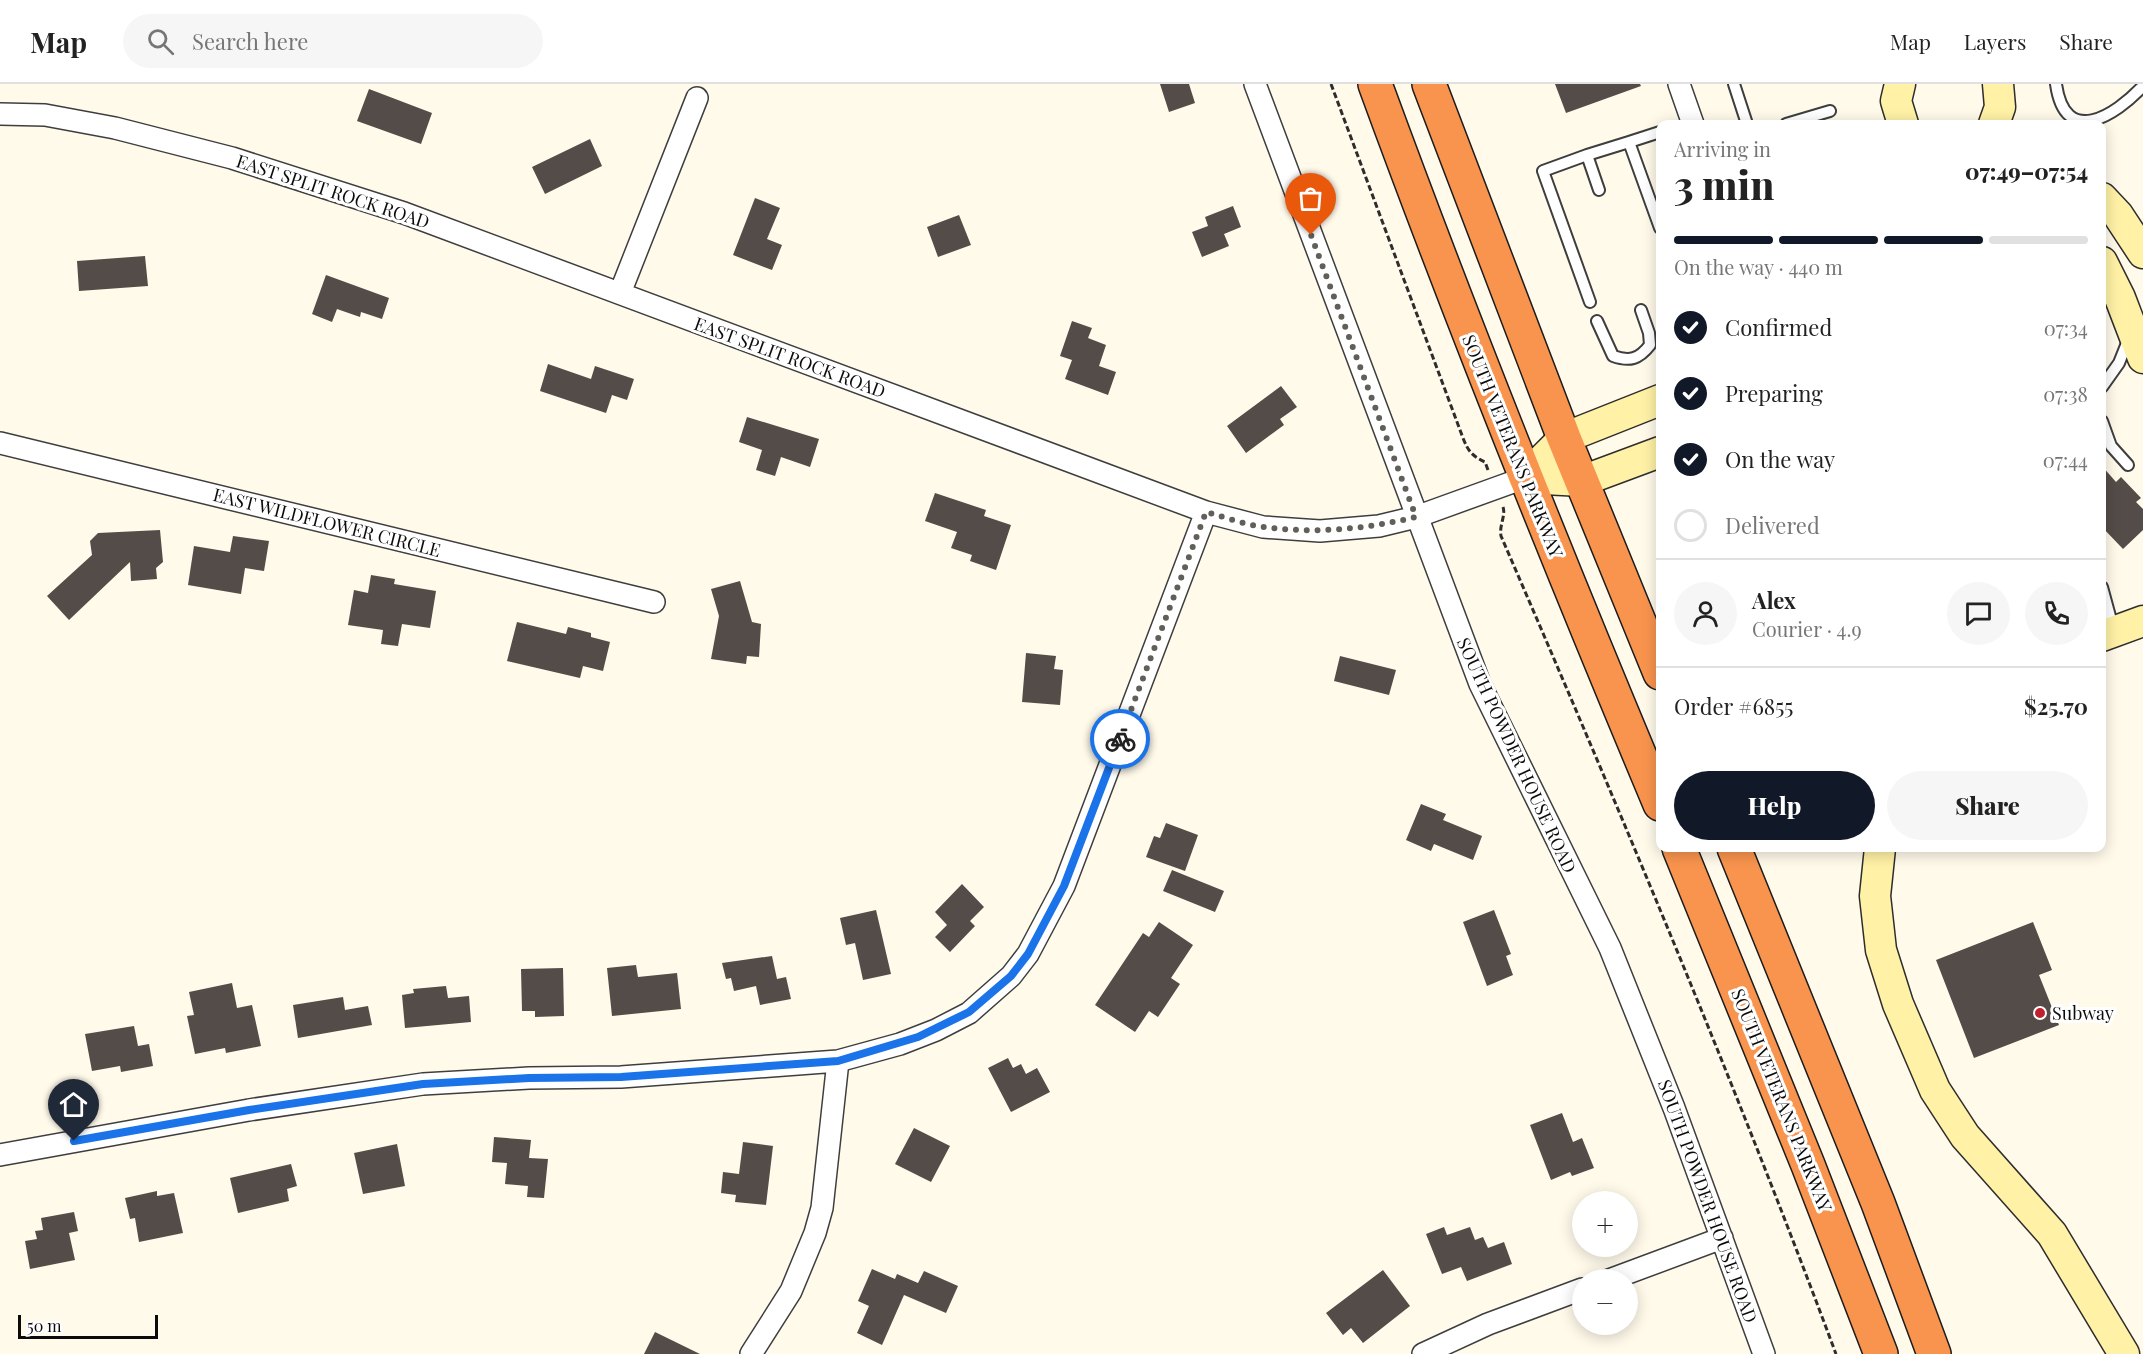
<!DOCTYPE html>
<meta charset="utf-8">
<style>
:root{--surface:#fff;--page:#f6f6f6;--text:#222;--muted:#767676;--line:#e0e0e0;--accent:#111827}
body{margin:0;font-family:"Playfair Display",serif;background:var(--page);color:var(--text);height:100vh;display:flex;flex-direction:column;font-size:22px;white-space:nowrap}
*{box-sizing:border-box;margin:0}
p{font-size:20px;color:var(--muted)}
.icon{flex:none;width:33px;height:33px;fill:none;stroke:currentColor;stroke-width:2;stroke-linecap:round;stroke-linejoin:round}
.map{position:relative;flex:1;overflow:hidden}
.sheet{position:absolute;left:1656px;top:36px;width:450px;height:732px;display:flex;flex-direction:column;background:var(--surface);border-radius:12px;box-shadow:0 3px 15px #0003}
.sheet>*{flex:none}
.tools{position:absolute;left:1572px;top:1107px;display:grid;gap:12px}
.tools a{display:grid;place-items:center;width:66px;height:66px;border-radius:50%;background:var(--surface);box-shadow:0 3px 15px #0003;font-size:30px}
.scale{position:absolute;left:18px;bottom:15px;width:140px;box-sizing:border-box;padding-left:6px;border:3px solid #0b0b0b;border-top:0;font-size:16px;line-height:21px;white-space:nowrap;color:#0b0b0b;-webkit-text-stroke:4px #fff;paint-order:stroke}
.pin{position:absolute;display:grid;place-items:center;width:51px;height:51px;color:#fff;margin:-62px -26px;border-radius:50% 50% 50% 0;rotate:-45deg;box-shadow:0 0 6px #0007}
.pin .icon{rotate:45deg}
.courier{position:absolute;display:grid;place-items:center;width:60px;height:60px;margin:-30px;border:4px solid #1a73e8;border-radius:50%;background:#fff;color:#222;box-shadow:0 2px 8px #0007}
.summary em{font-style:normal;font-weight:800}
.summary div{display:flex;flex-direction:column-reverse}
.summary{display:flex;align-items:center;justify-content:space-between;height:102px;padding:0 18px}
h1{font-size:39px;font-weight:800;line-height:45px}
.bar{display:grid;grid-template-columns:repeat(4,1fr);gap:9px 6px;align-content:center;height:72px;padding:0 18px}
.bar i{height:8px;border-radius:4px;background:var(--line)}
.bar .active{background:var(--accent)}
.bar p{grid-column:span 4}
.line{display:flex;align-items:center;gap:15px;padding:0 18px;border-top:2px solid var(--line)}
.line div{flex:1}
.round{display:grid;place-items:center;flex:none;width:63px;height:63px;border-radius:32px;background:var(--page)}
ol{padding:0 18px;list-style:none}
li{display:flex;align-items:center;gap:18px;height:66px}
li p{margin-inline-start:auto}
li .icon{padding:6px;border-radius:50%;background:var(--accent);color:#fff;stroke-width:4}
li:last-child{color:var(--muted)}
li i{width:33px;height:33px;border:3px solid var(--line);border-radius:50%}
.action{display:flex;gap:12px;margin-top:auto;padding:12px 18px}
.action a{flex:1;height:69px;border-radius:36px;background:var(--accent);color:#fff;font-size:24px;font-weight:800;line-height:69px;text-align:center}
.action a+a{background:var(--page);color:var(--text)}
header{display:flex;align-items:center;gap:36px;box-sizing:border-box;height:84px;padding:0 30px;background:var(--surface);border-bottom:2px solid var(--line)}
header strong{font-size:28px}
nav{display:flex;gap:33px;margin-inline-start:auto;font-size:21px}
.search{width:420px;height:54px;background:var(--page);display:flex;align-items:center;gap:15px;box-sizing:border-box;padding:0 21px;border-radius:33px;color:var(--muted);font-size:22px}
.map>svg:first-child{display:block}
</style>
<header>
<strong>Map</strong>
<div class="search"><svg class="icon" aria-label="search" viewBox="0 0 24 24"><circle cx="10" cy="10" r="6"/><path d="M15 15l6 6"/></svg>Search here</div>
<nav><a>Map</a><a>Layers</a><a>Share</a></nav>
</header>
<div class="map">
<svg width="2143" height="1270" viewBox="0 0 2143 1270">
<rect width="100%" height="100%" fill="#fffaea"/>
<path fill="#544c48" d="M1160 0H1189L1195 19 1169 28Z
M1555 0H1640L1641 2 1566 29Z
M369 5 432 29 421 60 357 37Z
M590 55 602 82 545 110 532 83Z
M755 114 780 124 767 155 782 161 772 186 733 171Z
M1233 122 1241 143 1224 150 1229 162 1202 173 1192 148 1208 142 1205 133Z
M959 131 971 161 938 173 927 143Z
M145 172 148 202 79 207 77 177Z
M326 191 389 214 382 235 361 228 360 233 337 225 332 238 312 230Z
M1072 237 1092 244 1088 254 1106 261 1099 282 1116 288 1108 311 1065 295 1072 276 1060 272Z
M548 280 591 295 595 282 634 295 627 316 612 311 606 329 540 307Z
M1281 302 1297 323 1280 335 1284 341 1246 369 1227 342Z
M747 333 819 355 810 383 781 373 775 392 756 386 762 366 739 358Z
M2102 382 2116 398 2121 393 2141 414 2136 418 2143 425V446L2123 465 2102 443Z
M935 409 986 426 984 432 1011 441 996 486 970 477 972 471 951 464 957 448 925 437Z
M160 446 163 478 156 484 157 495 131 497 130 478 69 536 47 512 92 471 90 457 98 449Z
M233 452 269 457 264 487 245 484 241 510 188 501 194 462 230 468Z
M371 491 395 495 394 500 436 507 430 544 402 540 398 562 381 560 383 546 348 541 354 506 368 509Z
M740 497 752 538 761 540 759 573 747 572 746 580 711 575 719 532 711 505Z
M517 538 566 550 568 543 591 549V553L610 558 603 587 583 582 580 594 507 577Z
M1026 569 1056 572 1054 585 1063 586 1060 621 1022 618Z
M1340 572 1396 586 1389 611 1334 597Z
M1421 720 1446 730 1443 736 1482 752 1473 776 1434 760 1431 767 1406 756Z
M1166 739 1198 751 1185 787 1146 773 1154 752 1160 754Z
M1172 786 1224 807 1215 828 1163 807Z
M962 800 984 823 970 837 975 842 950 868 935 853 947 841 935 828Z
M876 826 891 890 863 896 855 859 846 861 840 834Z
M1494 826 1511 870 1506 872 1513 891 1487 902 1463 838Z
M1159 838 1193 861 1171 894 1180 900 1158 933 1149 927 1135 948 1095 921 1143 849 1149 853Z
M2033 838 2052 886 2039 891 2059 941 1974 974 1936 876Z
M772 872 777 895 786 893 791 915 760 921 756 902 734 907 731 894 726 895 722 879Z
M636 881 638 893 677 889 681 925 612 932 607 884Z
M563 884 564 932 535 933V927H522L521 885Z
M232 899 237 924 252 921 261 962 226 969 225 964 195 970 187 932 194 931 189 908Z
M446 902 448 914 469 912 471 938 405 944 402 911 414 909 413 905Z
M343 913 345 926 368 922 372 941 298 954 293 921Z
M134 942 138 962 149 960 153 982 121 988 120 982 92 987 85 950Z
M1008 974 1013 984 1021 980 1026 990 1037 984 1050 1008 1011 1028 988 984Z
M1562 1029 1573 1058 1582 1054 1594 1084 1572 1092 1570 1088 1551 1096 1530 1041Z
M914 1044 950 1062 931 1098 895 1080Z
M494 1053 531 1056 529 1074 548 1075 544 1114 527 1113 528 1102 505 1100 507 1079 492 1078Z
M743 1058 773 1062 766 1121 735 1118 736 1111 721 1109 723 1088 739 1090Z
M397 1060 405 1102 363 1110 354 1069Z
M291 1080 297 1102 287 1105 289 1117 238 1129 230 1094Z
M157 1107V1112L174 1109 183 1149 139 1158 135 1134 130 1135 125 1114Z
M74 1128 78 1147 69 1149 75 1176 30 1185 25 1157 37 1155 35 1147 43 1146 41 1134Z
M1444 1143 1447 1151 1470 1143 1475 1156 1483 1153 1488 1164 1504 1158 1512 1180 1467 1197 1461 1183 1442 1190 1426 1150Z
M872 1185 895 1195 897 1190 918 1199 924 1187 958 1202 946 1229 904 1211 882 1261 857 1249 869 1222 858 1217Z
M1383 1186 1410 1222 1363 1259 1351 1244 1343 1251 1326 1229Z
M655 1248 700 1270H644Z"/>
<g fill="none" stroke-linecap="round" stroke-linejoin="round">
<g stroke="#3e3e3e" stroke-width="14">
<path id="lane" d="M1734 0 1747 40
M2056 0C2065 64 2115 32 2143 2
M1786 40 1830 27
M1660 48 1629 58 1660 144
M1587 71 1629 58
M1590 218 1543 87 1587 71 1599 106
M1597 237 1613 272C1630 278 1639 275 1650 261L1649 249 1641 226
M2102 303 2119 279 2129 254
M2102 337 2111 362 2128 381
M2102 503 2114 547"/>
</g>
<g stroke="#3e3e3e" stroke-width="24">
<path id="street" d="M1255 0 1480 600 1610 864 1674 1024 1764 1270
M1679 0 1693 40
M0 30 45 31 115 44 232 74 404 129 1206 428 1263 443 1320 447 1379 442 1416 433 1524 394
M620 209 697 14
M0 359 654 518
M0 1071 249 1026 423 1000 529 994 621 993 838 977 900 960 936 946 969 929 1011 892 1028 870 1064 802 1206 428
M1609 1196 1722 1154
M751 1270 791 1207 815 1149 822 1124 838 977
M1423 1270 1488 1240 1582 1205"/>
</g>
<g stroke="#2d2d2d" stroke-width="33">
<path id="secondary" d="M1900 0 1896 17 1903 40
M1994 40 2000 23 1998 0
M2102 114 2118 131 2143 169
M2102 178 2120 214 2143 274
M1524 394 1564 354 1660 316
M1524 394 1582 397 1660 368
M2102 552 2143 537
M1880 764 1875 812 1881 866 1898 920 1935 1006 1965 1052 2052 1150 2124 1270"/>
</g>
<g stroke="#1c1c1c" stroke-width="36">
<path id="highway" d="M1375 0C1464 243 1560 482 1660 720
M1429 0 1564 354 1660 589
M1679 764 1808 1081 1881 1270
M1734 764 1878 1119 1934 1270"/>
</g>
<path stroke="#2d2d2d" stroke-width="3" stroke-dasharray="6 3" stroke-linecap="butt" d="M1331 0 1463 354C1468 367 1472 372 1485 378L1488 386
M1503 423C1506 432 1499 441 1501 452 1618 722 1733 994 1836 1270"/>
<use href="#lane" stroke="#fff" stroke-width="10"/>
<use href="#street" stroke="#fff" stroke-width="21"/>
<use href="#secondary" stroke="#fff1a5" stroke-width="30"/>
<use href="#highway" stroke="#f9944e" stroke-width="33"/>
</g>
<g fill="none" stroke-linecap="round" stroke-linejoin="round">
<path stroke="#605f59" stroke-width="6" stroke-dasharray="0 10.8" d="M1120 655 1206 428C1225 433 1245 441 1264 443 1315 450 1366 445 1416 433L1311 151"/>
<path stroke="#1a73e8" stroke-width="8" d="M74 1057 249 1026 423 1000 529 994 621 993 838 977 918 953 969 928 1011 892 1028 870 1064 802 1120 655"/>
</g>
<circle fill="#bf202e" stroke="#fff" stroke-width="2" cx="2040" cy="929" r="6"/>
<g text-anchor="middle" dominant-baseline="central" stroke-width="6" stroke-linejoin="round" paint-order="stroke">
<g font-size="18" fill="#0b0b0b" stroke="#fff">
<text transform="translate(333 107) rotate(18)">EAST SPLIT ROCK ROAD</text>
<text transform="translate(790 273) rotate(20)">EAST SPLIT ROCK ROAD</text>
<text transform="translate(1513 362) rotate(68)">SOUTH VETERANS PARKWAY</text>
<text transform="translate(327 438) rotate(14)">EAST WILDFLOWER CIRCLE</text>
<text transform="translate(1517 671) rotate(65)">SOUTH POWDER HOUSE ROAD</text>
<text transform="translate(1782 1016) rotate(68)">SOUTH VETERANS PARKWAY</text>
<text transform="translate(1708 1117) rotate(70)">SOUTH POWDER HOUSE ROAD</text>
</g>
<g font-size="18" fill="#0b0b0b" stroke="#fff" text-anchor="start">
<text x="2052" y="929">Subway</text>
</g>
</g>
</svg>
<div class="tools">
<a>+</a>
<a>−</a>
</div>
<div class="scale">50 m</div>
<div class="pin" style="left:1311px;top:151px;background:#ea580c"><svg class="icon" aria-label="bag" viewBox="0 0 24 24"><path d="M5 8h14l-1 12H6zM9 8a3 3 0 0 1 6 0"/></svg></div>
<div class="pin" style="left:74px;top:1057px;background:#1f2937"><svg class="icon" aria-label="home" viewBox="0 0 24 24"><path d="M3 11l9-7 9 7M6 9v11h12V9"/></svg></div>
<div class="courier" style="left:1120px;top:655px"><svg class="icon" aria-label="bike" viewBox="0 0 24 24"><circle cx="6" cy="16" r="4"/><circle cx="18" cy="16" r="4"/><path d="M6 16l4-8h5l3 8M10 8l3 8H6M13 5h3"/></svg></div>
<section class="sheet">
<div class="summary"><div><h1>3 min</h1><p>Arriving in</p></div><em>07:49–07:54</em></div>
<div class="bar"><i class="active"></i><i class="active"></i><i class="active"></i><i></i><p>On the way · 440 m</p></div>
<ol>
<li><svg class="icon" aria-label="check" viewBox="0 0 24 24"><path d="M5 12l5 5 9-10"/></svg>Confirmed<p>07:34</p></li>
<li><svg class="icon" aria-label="check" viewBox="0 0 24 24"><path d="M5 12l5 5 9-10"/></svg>Preparing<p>07:38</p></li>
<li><svg class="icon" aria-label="check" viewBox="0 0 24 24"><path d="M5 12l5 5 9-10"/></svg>On the way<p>07:44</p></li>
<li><i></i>Delivered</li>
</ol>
<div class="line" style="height:108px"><a class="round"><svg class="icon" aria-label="person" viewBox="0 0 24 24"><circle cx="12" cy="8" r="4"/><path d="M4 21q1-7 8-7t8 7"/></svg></a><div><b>Alex</b><p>Courier · 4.9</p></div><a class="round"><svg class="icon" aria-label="chat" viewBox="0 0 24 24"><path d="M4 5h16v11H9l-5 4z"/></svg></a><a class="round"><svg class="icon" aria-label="phone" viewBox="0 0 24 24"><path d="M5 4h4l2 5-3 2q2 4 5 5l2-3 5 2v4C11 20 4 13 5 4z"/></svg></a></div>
<div class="line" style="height:78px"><div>Order #6855</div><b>$25.70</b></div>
<div class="action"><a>Help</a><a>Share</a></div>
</section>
</div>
